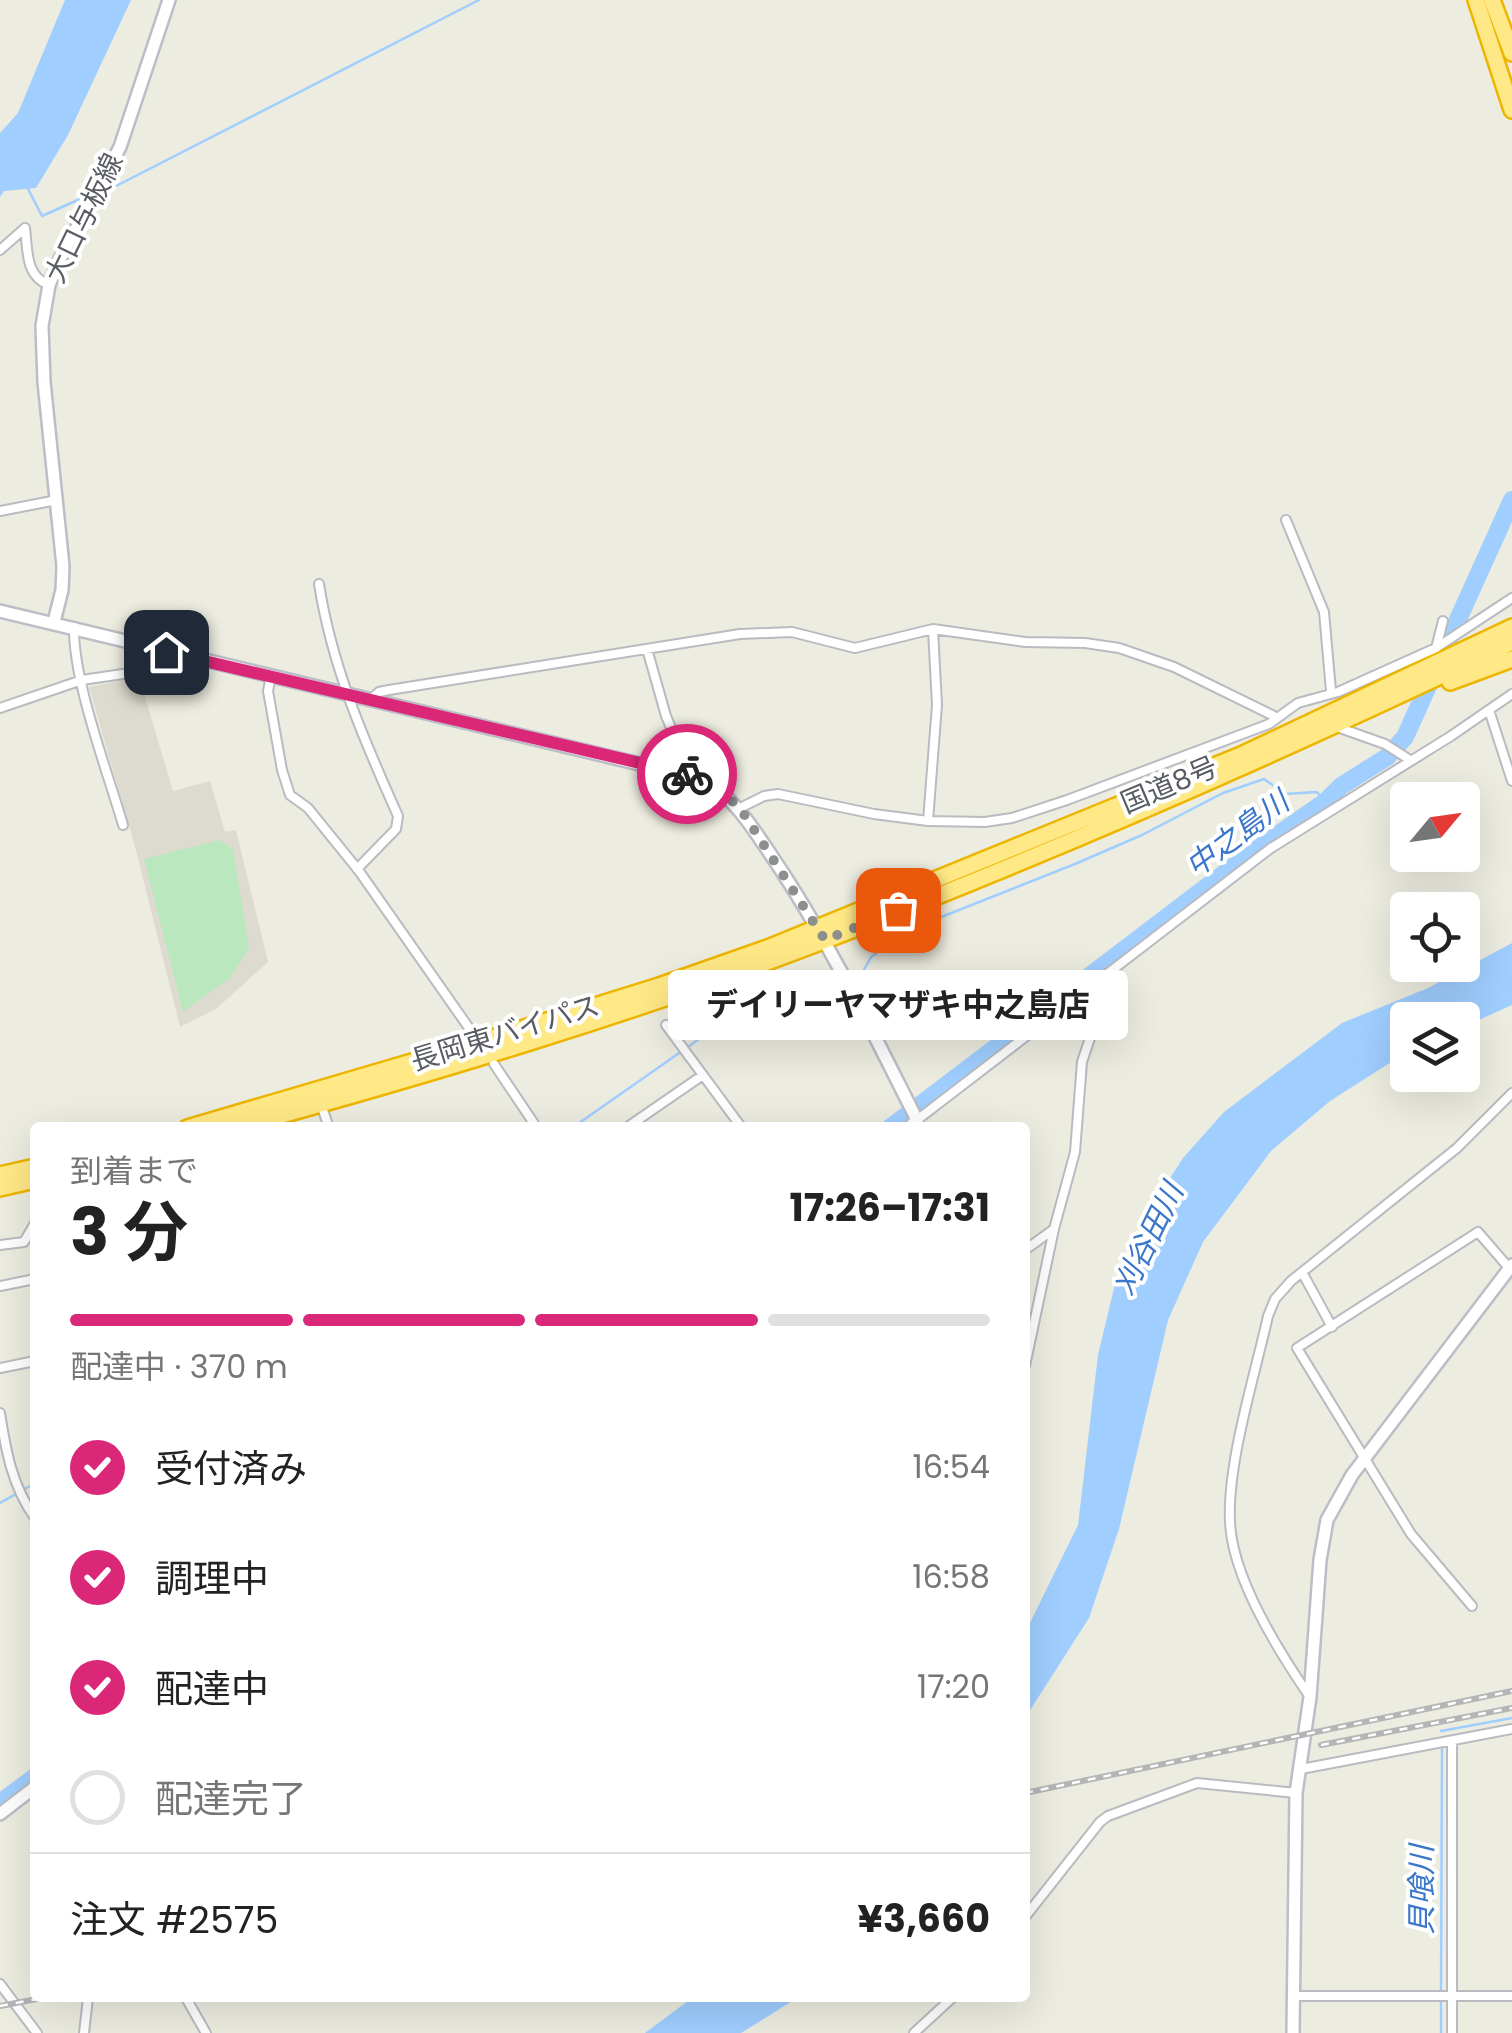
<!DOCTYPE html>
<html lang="ja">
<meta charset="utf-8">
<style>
:root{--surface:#fff;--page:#f6f6f6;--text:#222;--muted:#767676;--line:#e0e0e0;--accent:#db2777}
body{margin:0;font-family:Poppins,"Noto Sans JP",sans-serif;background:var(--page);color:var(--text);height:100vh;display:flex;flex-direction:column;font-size:38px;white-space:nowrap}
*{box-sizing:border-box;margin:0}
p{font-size:32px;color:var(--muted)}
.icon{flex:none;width:55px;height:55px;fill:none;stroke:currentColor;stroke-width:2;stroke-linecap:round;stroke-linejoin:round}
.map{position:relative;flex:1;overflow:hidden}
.side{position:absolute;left:30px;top:1122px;width:1000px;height:880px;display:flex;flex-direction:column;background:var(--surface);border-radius:10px;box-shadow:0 10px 40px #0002}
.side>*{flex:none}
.needle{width:65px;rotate:61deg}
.controls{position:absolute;left:1390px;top:782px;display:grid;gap:20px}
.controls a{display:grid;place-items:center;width:90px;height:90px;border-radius:10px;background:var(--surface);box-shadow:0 10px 40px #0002;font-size:50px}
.pin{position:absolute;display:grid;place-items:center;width:85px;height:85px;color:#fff;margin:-42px;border-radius:20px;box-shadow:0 5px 15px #0006}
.courier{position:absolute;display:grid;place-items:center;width:100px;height:100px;margin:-50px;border:8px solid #db2777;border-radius:50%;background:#fff;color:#222;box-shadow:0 2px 12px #0007}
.bubble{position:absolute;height:70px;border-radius:10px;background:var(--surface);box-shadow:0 10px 40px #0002;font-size:32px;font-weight:700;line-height:70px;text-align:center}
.overview em{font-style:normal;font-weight:700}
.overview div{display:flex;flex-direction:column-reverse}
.overview{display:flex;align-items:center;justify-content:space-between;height:170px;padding:0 40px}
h1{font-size:65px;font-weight:700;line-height:75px}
.bar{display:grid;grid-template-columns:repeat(4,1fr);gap:15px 10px;align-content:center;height:120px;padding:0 40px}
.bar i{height:12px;border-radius:8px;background:var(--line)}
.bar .current{background:var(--accent)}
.bar p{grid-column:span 4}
.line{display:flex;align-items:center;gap:25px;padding:0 40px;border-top:2px solid var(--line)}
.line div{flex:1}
ol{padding:0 40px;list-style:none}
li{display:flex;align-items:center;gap:30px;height:110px}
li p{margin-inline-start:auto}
li .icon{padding:10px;border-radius:50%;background:var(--accent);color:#fff;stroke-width:4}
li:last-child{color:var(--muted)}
li i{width:55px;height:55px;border:5px solid var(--line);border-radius:50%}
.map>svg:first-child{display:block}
</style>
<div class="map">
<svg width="1512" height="2033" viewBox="0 0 1512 2033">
<rect width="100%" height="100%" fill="#edece0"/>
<path fill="#dddbcf" d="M139 677 173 791 210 781 225 832 236 830 268 962 216 1009 180 1027 137 854 89 687Z"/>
<path fill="#bbe7be" d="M219 840 233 849 249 949 230 978 183 1012 144 859Z"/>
<path fill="#9fceff" d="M65 0H131L68 135 36 188 4 191 0 197V133L18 113Z
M1512 943V1005L1463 1027 1462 1020H1408L1407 1052 1330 1101 1271 1151 1203 1242 1168 1320 1119 1529 1089 1618 1025 1718V1633L1078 1525 1098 1355 1115 1284 1155 1201 1183 1158 1224 1112 1342 1023 1428 988Z
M692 1998H797L741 2033H645Z"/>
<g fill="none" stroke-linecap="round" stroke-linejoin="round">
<path stroke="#9fceff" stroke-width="2.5" d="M28 189 42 216 89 195
M101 191 118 185 479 0
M850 982 860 977 871 957 906 931 1075 864 1142 835 1223 793 1264 779 1285 794 1317 792 1325 802
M688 1047C715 1028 774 974 806 980 815 982 820 989 825 995L842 986
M572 1128 682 1051
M23 1490 35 1483
M0 1503 16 1494
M1441 1731 1512 1718
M1441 1992 1442 1747
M1441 2033V2000"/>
<path stroke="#9fceff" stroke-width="18" d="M890 1128 1246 857 1325 802 1341 786 1387 757 1405 737 1512 500
M0 1803 35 1777"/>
<g stroke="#b9bbc1" stroke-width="12">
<path id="street" d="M25 228C28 251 25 276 49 285
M0 250 25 228
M0 511 57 500
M1286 520 1324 612 1331 691
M319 584C332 667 364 740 398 816L396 829 357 869
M74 627C73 681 107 770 123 825
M933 629 1025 642 1085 643 1119 648 1174 667 1276 717
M1436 648 1443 621
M647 649 666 716 691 775
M271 676 268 691 282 770 290 795 308 808 359 871 469 1028
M371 699 379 692 389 690 740 634 792 632 855 648 933 629 937 705 928 821
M0 708 82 680 184 665 193 663 195 659
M1489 710 1512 781
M1337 727 1385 744 1410 760
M740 808 764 796 778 794 874 814 928 821 985 822 1012 818 1067 800 1269 724 1298 703 1338 692 1436 648 1512 598
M666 1025 742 1128
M494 1064 537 1128
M321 1104 329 1128
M917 1120 1271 848 1451 736 1512 694
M626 1128 703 1075
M0 1245 24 1242 35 1223
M1025 1250 1054 1229 1075 1152 1082 1062 1104 996 1097 982
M1302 1272 1332 1327
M0 1286 35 1279
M1025 1366 1054 1229
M0 1368 35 1361
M0 1413C6 1451 12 1486 35 1518
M1472 1606 1411 1534 1297 1348 1478 1232 1509 1268
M1310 1697C1279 1652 1232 1577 1230 1522 1227 1463 1255 1375 1268 1316L1275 1299 1291 1281 1457 1148 1512 1093
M1301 1769 1512 1729
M1025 1917 1100 1822 1108 1816 1197 1783 1296 1793
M0 1984 37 2033
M1293 1996H1512
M186 1998 206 2033
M84 2033 88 1998
M914 2033 952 1998
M1452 2033V1741"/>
</g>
<g stroke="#bbbec6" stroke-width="16">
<path id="secondary" d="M0 611 702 779C735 798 752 827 773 858 829 941 872 1031 917 1120L909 1128
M54 622 62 590 63 566 44 382 42 326 49 285 60 259 120 147 169 0
M0 1814 35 1787
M1293 2033 1296 1793 1310 1697 1320 1560 1327 1520 1352 1475 1512 1265"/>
</g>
<g stroke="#eeb500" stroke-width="20">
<path id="highway" d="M1476 0 1512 110
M1492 0 1512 53
M1450 682 1512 659
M187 1128 473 1044 659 986 770 947 1241 755 1512 627
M235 1128C434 1073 633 1014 826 940 1059 850 1287 750 1512 642
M0 1175 35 1167
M0 1188 35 1180"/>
</g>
<use href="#street" stroke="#fff" stroke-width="8"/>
<use href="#secondary" stroke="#fff" stroke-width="11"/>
<use href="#highway" stroke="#ffe986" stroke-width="15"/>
<g stroke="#b4b5b6" stroke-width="6">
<path id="rail" d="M1321 1745 1512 1708
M1025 1793 1512 1691
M0 2006 42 1998"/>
</g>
<use href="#rail" stroke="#fff" stroke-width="2.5" stroke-dasharray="8" stroke-linecap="butt"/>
</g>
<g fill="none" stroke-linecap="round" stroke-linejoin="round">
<path stroke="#8d8f8f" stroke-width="10" stroke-dasharray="0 18" d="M687 774 718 788 740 808 825 940 898 910"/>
<path stroke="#db2777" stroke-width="12" d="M166 652 687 774"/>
</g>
<g text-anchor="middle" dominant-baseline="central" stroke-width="8" stroke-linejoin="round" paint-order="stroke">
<g font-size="28" fill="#595d63" stroke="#fff">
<text transform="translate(84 218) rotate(-64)">大口与板線</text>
<text transform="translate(1169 785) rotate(-23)">国道8号</text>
<text transform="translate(505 1033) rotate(-17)">長岡東バイパス</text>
</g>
<g font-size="30" font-style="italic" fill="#3a76ca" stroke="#fff">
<text transform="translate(1237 834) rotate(-37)">中之島川</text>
<text transform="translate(1148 1239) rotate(-64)">刈谷田川</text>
<text transform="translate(1421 1890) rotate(-90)">貝喰川</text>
</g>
</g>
</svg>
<div class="controls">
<a><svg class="needle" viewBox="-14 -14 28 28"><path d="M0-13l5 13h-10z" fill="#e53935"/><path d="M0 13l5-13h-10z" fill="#767676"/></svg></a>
<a><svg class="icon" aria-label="locate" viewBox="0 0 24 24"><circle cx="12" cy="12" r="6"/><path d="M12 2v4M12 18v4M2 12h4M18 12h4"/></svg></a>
<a><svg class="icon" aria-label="layers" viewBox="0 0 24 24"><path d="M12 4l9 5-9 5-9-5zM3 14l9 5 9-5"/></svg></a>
</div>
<div class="pin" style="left:898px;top:910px;background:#ea580c"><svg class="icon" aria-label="bag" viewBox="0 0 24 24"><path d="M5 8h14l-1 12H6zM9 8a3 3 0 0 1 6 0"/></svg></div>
<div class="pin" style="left:166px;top:652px;background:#1f2937"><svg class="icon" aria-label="home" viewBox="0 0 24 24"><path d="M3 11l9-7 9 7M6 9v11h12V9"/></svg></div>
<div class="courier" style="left:687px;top:774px"><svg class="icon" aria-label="bike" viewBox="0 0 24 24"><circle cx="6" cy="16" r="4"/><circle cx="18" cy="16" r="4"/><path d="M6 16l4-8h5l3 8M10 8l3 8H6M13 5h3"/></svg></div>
<div class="bubble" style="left:668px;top:970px;width:460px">デイリーヤマザキ中之島店</div>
<section class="side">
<div class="overview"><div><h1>3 分</h1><p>到着まで</p></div><em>17:26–17:31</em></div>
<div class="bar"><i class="current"></i><i class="current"></i><i class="current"></i><i></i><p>配達中 · 370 m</p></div>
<ol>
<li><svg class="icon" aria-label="check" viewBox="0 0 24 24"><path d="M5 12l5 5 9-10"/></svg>受付済み<p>16:54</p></li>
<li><svg class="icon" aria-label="check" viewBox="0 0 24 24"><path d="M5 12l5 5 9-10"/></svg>調理中<p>16:58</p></li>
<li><svg class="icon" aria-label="check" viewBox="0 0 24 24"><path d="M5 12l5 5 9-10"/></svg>配達中<p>17:20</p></li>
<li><i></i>配達完了</li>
</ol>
<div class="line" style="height:130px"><div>注文 #2575</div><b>¥3,660</b></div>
</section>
</div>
